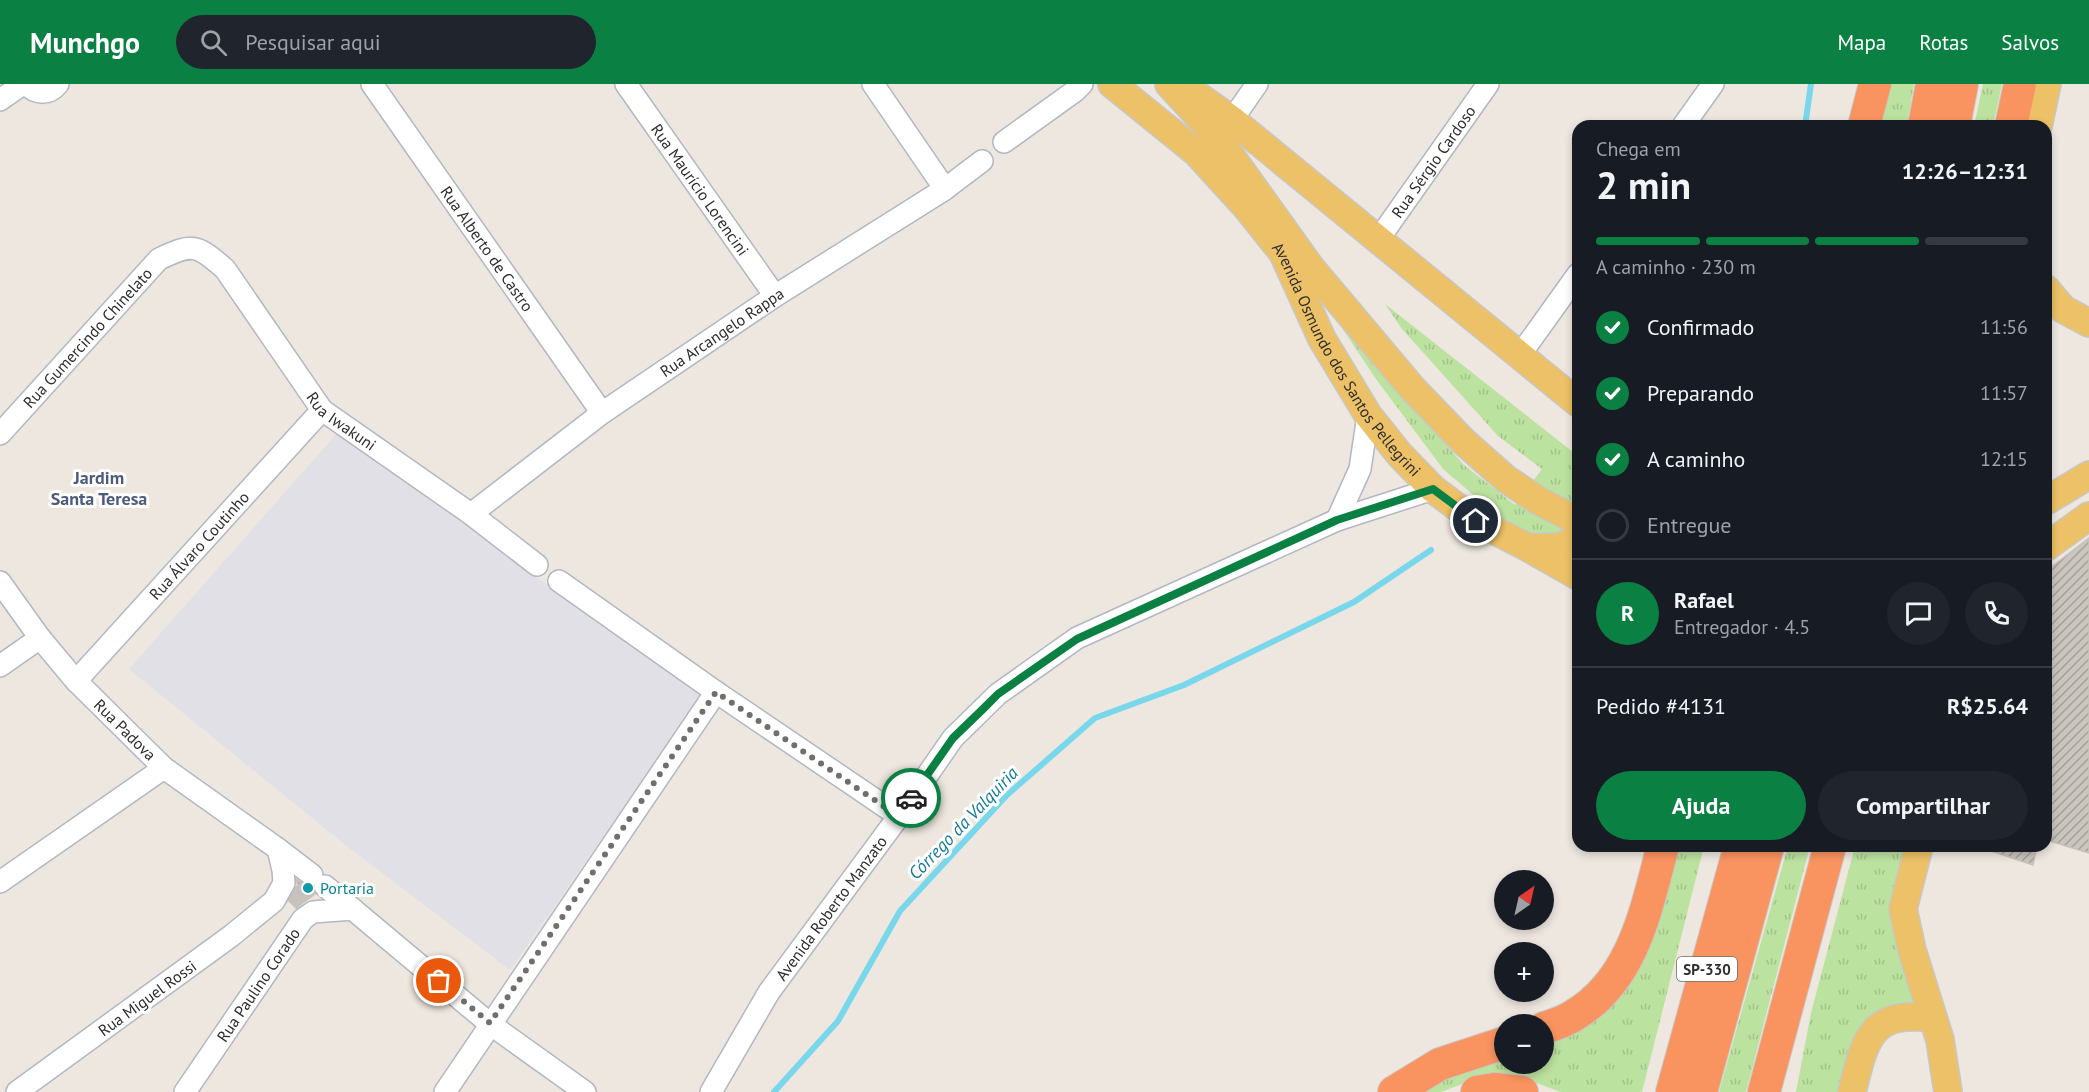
<!DOCTYPE html>
<html lang="pt">
<meta charset="utf-8">
<style>
:root{--surface:#171b24;--page:#20242c;--text:#f1f3f6;--muted:#9ea1a6;--line:#363941;--accent:#0b8043}
body{margin:0;font-family:"PT Sans",sans-serif;background:var(--page);color:var(--text);height:100vh;display:flex;flex-direction:column;font-size:22px;white-space:nowrap}
*{box-sizing:border-box;margin:0}
p{font-size:20px;color:var(--muted)}
.icon{flex:none;width:33px;height:33px;fill:none;stroke:currentColor;stroke-width:2;stroke-linecap:round;stroke-linejoin:round}
.map{position:relative;flex:1;overflow:hidden}
.panel{position:absolute;left:1572px;top:36px;width:480px;height:732px;display:flex;flex-direction:column;background:var(--surface);border-radius:18px;box-shadow:0 3px 9px #0003}
.panel>*{flex:none}
.needle{width:39px;rotate:34deg}
.controls{position:absolute;left:1494px;top:786px;display:grid;gap:12px}
.controls a{display:grid;place-items:center;width:60px;height:60px;border-radius:50%;background:var(--surface);box-shadow:0 3px 9px #0003;font-size:30px}
.pin{position:absolute;display:grid;place-items:center;width:51px;height:51px;color:#fff;margin:-26px;border:3px solid #fff;border-radius:50%;box-shadow:0 2px 6px #0007}
.courier{position:absolute;display:grid;place-items:center;width:60px;height:60px;margin:-30px;border:4px solid #0b8043;border-radius:50%;background:#fff;color:#222;box-shadow:0 2px 8px #0007}
.head em{font-style:normal;font-weight:600}
.head div{display:flex;flex-direction:column-reverse}
.head{display:flex;align-items:center;justify-content:space-between;height:102px;padding:0 24px}
h1{font-size:39px;font-weight:600;line-height:45px}
.bar{display:grid;grid-template-columns:repeat(4,1fr);gap:9px 6px;align-content:center;height:72px;padding:0 24px}
.bar i{height:8px;border-radius:4px;background:var(--line)}
.bar .active{background:var(--accent)}
.bar p{grid-column:span 4}
.line{display:flex;align-items:center;gap:15px;padding:0 24px;border-top:2px solid var(--line)}
.line div{flex:1}
.round{display:grid;place-items:center;flex:none;width:63px;height:63px;border-radius:32px;background:var(--page)}
ol{padding:0 24px;list-style:none}
li{display:flex;align-items:center;gap:18px;height:66px}
li p{margin-inline-start:auto}
li .icon{padding:6px;border-radius:50%;background:var(--accent);color:#fff;stroke-width:4}
li:last-child{color:var(--muted)}
li i{width:33px;height:33px;border:3px solid var(--line);border-radius:50%}
.action{display:flex;gap:12px;margin-top:auto;padding:12px 24px}
.action a{flex:1;height:69px;border-radius:36px;background:var(--accent);color:#fff;font-size:24px;font-weight:600;line-height:69px;text-align:center}
.action a+a{background:var(--page);color:var(--text)}
header{display:flex;align-items:center;gap:36px;box-sizing:border-box;height:84px;padding:0 30px;background:var(--accent);color:#fff}
header strong{font-size:28px}
nav{display:flex;gap:33px;margin-inline-start:auto;font-size:21px}
.search{width:420px;height:54px;background:var(--page);display:flex;align-items:center;gap:15px;box-sizing:border-box;padding:0 21px;border-radius:33px;color:var(--muted);font-size:22px}
.map>svg:first-child{display:block}
</style>
<header>
<strong>Munchgo</strong>
<div class="search"><svg class="icon" aria-label="search" viewBox="0 0 24 24"><circle cx="10" cy="10" r="6"/><path d="M15 15l6 6"/></svg>Pesquisar aqui</div>
<nav><a>Mapa</a><a>Rotas</a><a>Salvos</a></nav>
</header>
<div class="map">
<svg width="2089" height="1008" viewBox="0 0 2089 1008">
<defs>
<pattern id="grass-tufts" width="24" height="20" patternUnits="userSpaceOnUse" patternTransform="scale(1.5)"><rect width="24" height="20" fill="#bce29f"/><path d="M3 7l-1-3M5 7V3M7 7l1-3M15 17l-1-3M17 17v-4M19 17l1-3" fill="none" stroke="#a2c289"/></pattern>
<pattern id="building-hatch" width="6" height="6" patternUnits="userSpaceOnUse" patternTransform="scale(1.5)"><rect width="6" height="6" fill="#cac5be"/><path d="M-1 1l2-2M0 6l6-6M5 7l2-2" fill="none" stroke="#a4a09b"/></pattern>
</defs>
<rect width="100%" height="100%" fill="#eee7e0"/>
<path fill="#e1e0e7" d="M339 347 535 492 702 610 510 886 344 760 129 585Z"/>
<path fill="url(#grass-tufts)" d="M1889 0H1914L1907 42H1879Z
M1983 0H2002L1993 42H1974Z
M1385 220 1578 372V436L1566 448 1547 456 1504 437 1443 385 1376 295 1342 244 1464 381 1515 421 1542 385 1498 352 1402 245Z
M1676 762H1704L1642 1008H1561L1528 996 1470 997 1441 1008H1418L1434 998 1504 971V980H1544V958L1569 947Z
M1788 762H1810L1746 1008H1719Z
M1855 762H1913L1921 920H1904L1886 926 1844 1008H1796L1811 929Z"/>
<g fill="none" stroke-linecap="round" stroke-linejoin="round">
<path stroke="#78d7eb" stroke-width="6" d="M1805 42 1811 0
M774 1008 838 937 900 827 1007 711 1095 634 1184 601 1354 518 1431 466"/>
</g>
<path fill="url(#building-hatch)" stroke="#c9c2b9" stroke-width="1.5" d="M2089 454V769L2046 756V487Z
M1985 762H2037L2033 781 1985 765Z
M296 795 305 801 313 803 315 810 297 823 290 814 298 802Z"/>
<g fill="none" stroke-linecap="round" stroke-linejoin="round">
<path stroke="#c7c2bc" stroke-width="21" stroke-dasharray="21 10" stroke-linecap="butt" d="M292 806 304 818"/>
<g stroke="#b3b7c0" stroke-width="24">
<g id="minor">
<path d="M26 0C36 11 49 11 58 0"/>
<path id="s1" d="M372 0 602 329"/>
<path id="s2" d="M626 0 775 212"/>
<path d="M873 0 945 105"/>
<path d="M0 16 23 0"/>
<path d="M1232 36 1257 0"/>
<path d="M1683 42 1713 0"/>
<path d="M1004 58 1075 7 1082 0"/>
<path id="s3" d="M1378 156 1488 0"/>
<path d="M1520 271 1578 190"/>
<path id="s4" d="M0 350 159 175C193 159 196 160 225 185L322 326 471 430 537 481"/>
<path id="s5" d="M471 430 602 329 775 212 945 105 982 77"/>
<path d="M1337 436 1360 385 1368 331"/>
<path d="M559 497 716 608 899 732"/>
<path id="s6" d="M0 498 40 554 76 597 164 684 278 765 283 786 284 799 274 817 231 852 17 1008"/>
<path d="M0 582 40 554"/>
<path id="s7" d="M76 597 322 326"/>
<path d="M278 765 312 791"/>
<path d="M0 798 164 684"/>
<path d="M325 802 490 940 585 1008"/>
<path id="s8" d="M185 1008 303 835 313 828 353 825"/>
<path d="M445 1008 716 608"/>
<path id="s9" d="M711 1008 769 908 899 732 953 654 998 610 1077 554 1337 436 1433 405"/>
</g>
</g>
<g stroke="#c8c8c8" stroke-width="30">
<g id="major">
<path id="s10" d="M1112 0 1196 68 1247 124 1283 169 1322 255 1368 331 1400 371 1433 405 1476 437 1529 464 1578 492"/>
<path d="M1169 0 1215 50 1311 184 1412 304 1463 357 1506 395 1539 417 1578 437"/>
<path d="M1191 7 1232 36 1578 319"/>
<path d="M2038 42 2047 0"/>
<path d="M2046 205 2063 225 2089 239"/>
<path d="M2046 417 2089 391"/>
<path d="M2046 463 2089 432"/>
<path d="M1529 464 1560 463 1578 454"/>
<path d="M1919 762 1903 825 1912 866 1940 956 1948 1008"/>
<path d="M1852 1008C1865 955 1870 926 1933 934"/>
</g>
</g>
<g stroke="#c8c8c8" stroke-width="34">
<path id="highway" d="M1864 42 1875 0
M1924 42 1932 0
M1954 42 1962 0
M2011 42 2020 0
M1544 944C1553 941 1564 938 1573 932 1634 896 1646 825 1663 762
M1394 1008 1440 980 1504 959
M1477 1008 1494 1005 1522 1008
M1672 1008 1740 762
M1701 1008 1768 762
M1764 1008 1830 762"/>
</g>
<use href="#minor" stroke="#fff" stroke-width="21"/>
<use href="#major" stroke="#ecc167" stroke-width="27"/>
<use href="#highway" stroke="#f99460" stroke-width="32"/>
</g>
<g fill="none" stroke-linecap="round" stroke-linejoin="round">
<path stroke="#716e6c" stroke-width="6" stroke-dasharray="0 10.8" d="M439 897 490 939 716 608 898 732 911 714"/>
<path stroke="#0b8043" stroke-width="8" d="M911 714 953 654 983 625 998 610 1077 555 1337 436 1433 405 1476 437"/>
</g>
<circle fill="#0f9aa8" stroke="#fff" stroke-width="2" cx="308" cy="804" r="6"/>
<g text-anchor="middle" dominant-baseline="central" stroke-width="6" stroke-linejoin="round" paint-order="stroke">
<rect fill="#fff" stroke="#6c6c6c" stroke-width="1.5" x="1677" y="873" width="60" height="24" rx="4.5"/>
<g font-size="15" font-weight="bold" fill="#2d2d2d">
<text x="1707" y="885">SP-330</text>
</g>
<g font-size="16" fill="#2d2d2d" stroke="#fff">
<text stroke="none"><textPath href="#s3" startOffset="96">Rua Sérgio Cardoso</textPath></text>
<text stroke="none"><textPath href="#s2" startOffset="129">Rua Maurício Lorencini</textPath></text>
<text stroke="none"><textPath href="#s1" startOffset="201">Rua Alberto de Castro</textPath></text>
<text stroke="none"><textPath href="#s5" startOffset="310">Rua Arcangelo Rappa</textPath></text>
<text stroke="none"><textPath href="#s4" startOffset="130">Rua Gumercindo Chinelato</textPath></text>
<text stroke="none"><textPath href="#s10" startOffset="366">Avenida Osmundo dos Santos Pellegrini</textPath></text>
<text stroke="none"><textPath href="#s4" startOffset="504">Rua Iwakuni</textPath></text>
<text stroke="none"><textPath href="#s7" startOffset="183">Rua Álvaro Coutinho</textPath></text>
<text stroke="none"><textPath href="#s6" startOffset="194">Rua Padova</textPath></text>
<text stroke="none"><textPath href="#s9" startOffset="220">Avenida Roberto Manzato</textPath></text>
<text stroke="none"><textPath href="#s8" startOffset="130">Rua Paulino Corado</textPath></text>
<text transform="translate(147 914) rotate(-36)">Rua Miguel Rossi</text>
</g>
<g font-size="16" fill="#0d838f" stroke="#fff" text-anchor="start">
<text x="320" y="804">Portaria</text>
</g>
<g font-size="18" font-weight="bold" fill="#4e5b7d" stroke="#fff">
<text x="99" y="393">Jardim<tspan x="99" dy="21">Santa Teresa</tspan></text>
</g>
<g font-size="18" font-style="italic" fill="#13799b" stroke="#fff">
<text transform="translate(963 739) rotate(-46)">Córrego da Valquiria</text>
</g>
</g>
</svg>
<div class="controls">
<a><svg class="needle" viewBox="-14 -14 28 28"><path d="M0-13l5 13h-10z" fill="#e53935"/><path d="M0 13l5-13h-10z" fill="#9ea1a6"/></svg></a>
<a>+</a>
<a>−</a>
</div>
<div class="pin" style="left:439px;top:897px;background:#ea580c"><svg class="icon" aria-label="bag" viewBox="0 0 24 24"><path d="M5 8h14l-1 12H6zM9 8a3 3 0 0 1 6 0"/></svg></div>
<div class="pin" style="left:1476px;top:437px;background:#1f2937"><svg class="icon" aria-label="home" viewBox="0 0 24 24"><path d="M3 11l9-7 9 7M6 9v11h12V9"/></svg></div>
<div class="courier" style="left:911px;top:714px"><svg class="icon" aria-label="car" viewBox="0 0 24 24"><path d="M5 17H2v-5l4-1 3-4h7l3 4 3 1v5h-3M9 17h6M6 11h13"/><circle cx="7" cy="17" r="2"/><circle cx="17" cy="17" r="2"/></svg></div>
<section class="panel">
<div class="head"><div><h1>2 min</h1><p>Chega em</p></div><em>12:26–12:31</em></div>
<div class="bar"><i class="active"></i><i class="active"></i><i class="active"></i><i></i><p>A caminho · 230 m</p></div>
<ol>
<li><svg class="icon" aria-label="check" viewBox="0 0 24 24"><path d="M5 12l5 5 9-10"/></svg>Confirmado<p>11:56</p></li>
<li><svg class="icon" aria-label="check" viewBox="0 0 24 24"><path d="M5 12l5 5 9-10"/></svg>Preparando<p>11:57</p></li>
<li><svg class="icon" aria-label="check" viewBox="0 0 24 24"><path d="M5 12l5 5 9-10"/></svg>A caminho<p>12:15</p></li>
<li><i></i>Entregue</li>
</ol>
<div class="line" style="height:108px"><b class="round" style="background:var(--accent);color:#fff">R</b><div><b>Rafael</b><p>Entregador · 4.5</p></div><a class="round"><svg class="icon" aria-label="chat" viewBox="0 0 24 24"><path d="M4 5h16v11H9l-5 4z"/></svg></a><a class="round"><svg class="icon" aria-label="phone" viewBox="0 0 24 24"><path d="M5 4h4l2 5-3 2q2 4 5 5l2-3 5 2v4C11 20 4 13 5 4z"/></svg></a></div>
<div class="line" style="height:78px"><div>Pedido #4131</div><b>R$25.64</b></div>
<div class="action"><a>Ajuda</a><a>Compartilhar</a></div>
</section>
</div>
